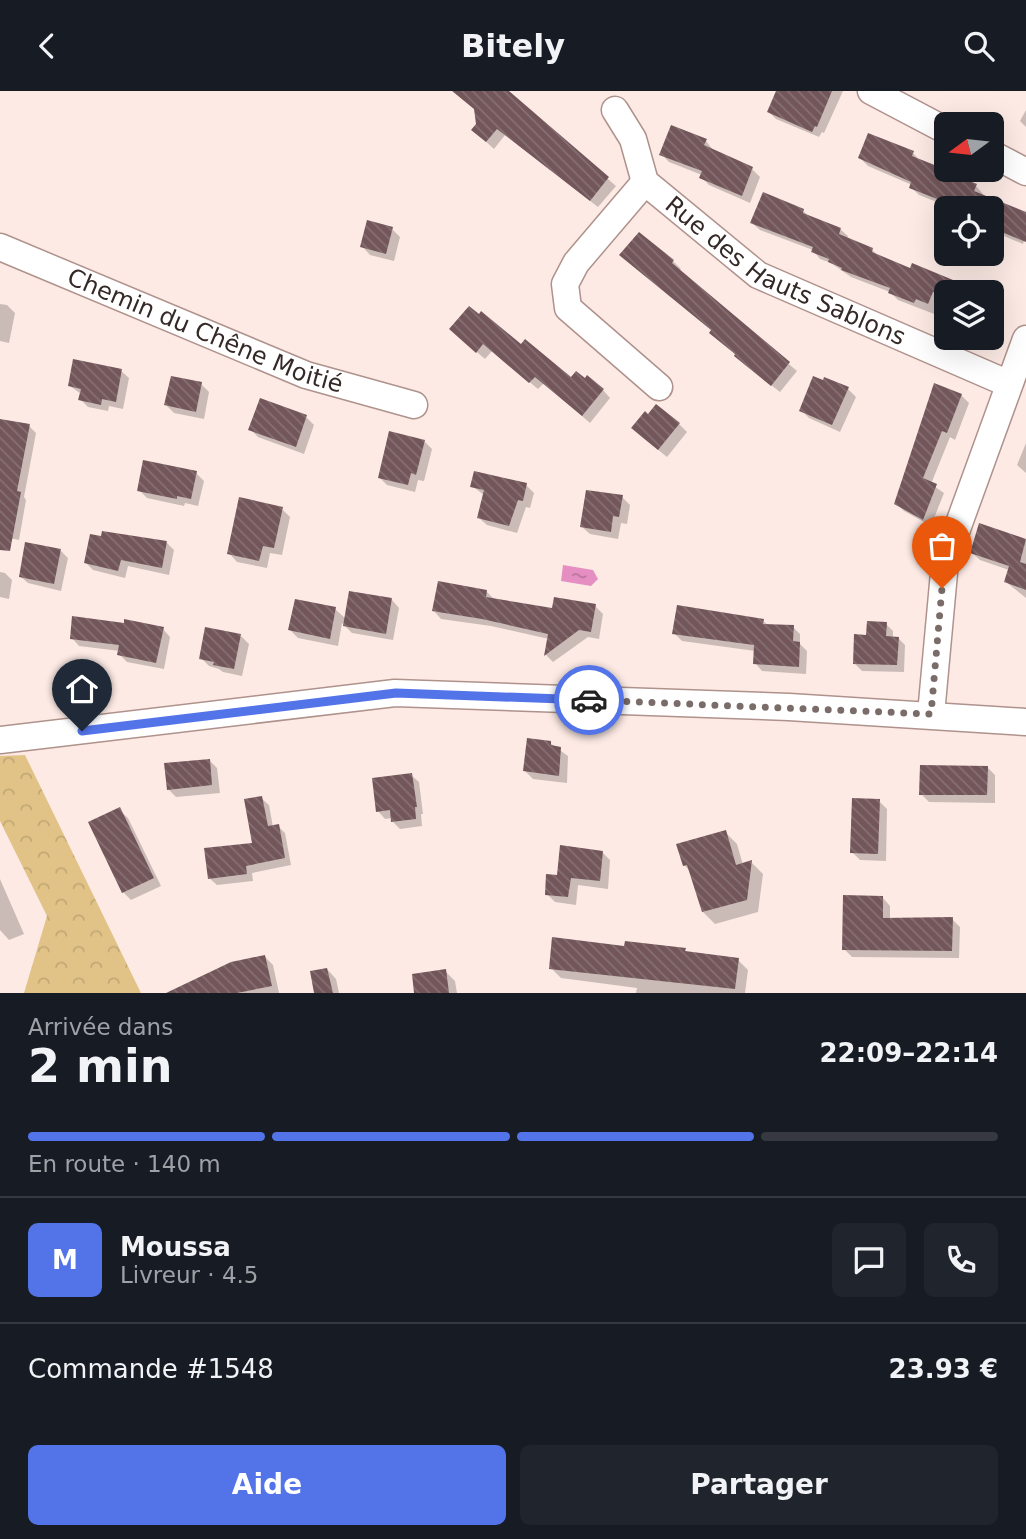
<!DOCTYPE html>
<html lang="fr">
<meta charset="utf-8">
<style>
:root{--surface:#171b24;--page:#20242c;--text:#f1f3f6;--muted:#9ea1a6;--line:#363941;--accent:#5374e9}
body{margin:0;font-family:"DejaVu Sans",sans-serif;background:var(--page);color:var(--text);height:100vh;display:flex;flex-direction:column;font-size:26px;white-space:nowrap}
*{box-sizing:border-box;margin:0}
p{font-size:23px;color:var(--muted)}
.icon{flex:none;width:38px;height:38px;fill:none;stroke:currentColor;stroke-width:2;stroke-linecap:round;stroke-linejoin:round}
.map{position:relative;height:902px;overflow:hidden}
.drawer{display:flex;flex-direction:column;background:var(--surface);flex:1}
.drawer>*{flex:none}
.needle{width:46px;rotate:255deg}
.tools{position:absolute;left:934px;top:21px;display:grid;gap:14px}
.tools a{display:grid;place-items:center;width:70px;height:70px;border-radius:10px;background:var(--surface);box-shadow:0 7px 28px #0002;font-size:35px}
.pin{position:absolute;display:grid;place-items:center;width:60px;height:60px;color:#fff;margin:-72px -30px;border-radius:50% 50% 50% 0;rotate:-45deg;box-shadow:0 0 7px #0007}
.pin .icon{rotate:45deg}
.courier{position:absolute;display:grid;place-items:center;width:70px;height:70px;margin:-35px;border:5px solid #5374e9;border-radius:50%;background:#fff;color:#222;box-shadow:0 2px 9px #0007}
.summary em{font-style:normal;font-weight:700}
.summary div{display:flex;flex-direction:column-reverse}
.summary{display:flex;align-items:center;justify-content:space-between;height:119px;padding:0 28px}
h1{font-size:46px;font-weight:700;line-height:52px}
.bar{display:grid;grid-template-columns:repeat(4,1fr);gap:10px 7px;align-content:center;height:84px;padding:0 28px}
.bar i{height:9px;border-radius:5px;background:var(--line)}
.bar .current{background:var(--accent)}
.bar p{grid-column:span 4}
.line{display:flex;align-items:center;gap:18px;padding:0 28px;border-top:2px solid var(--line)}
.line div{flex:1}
.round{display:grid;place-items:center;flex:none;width:74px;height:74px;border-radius:10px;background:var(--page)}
.primary-button{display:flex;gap:14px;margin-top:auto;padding:14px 28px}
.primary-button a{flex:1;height:80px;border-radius:10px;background:var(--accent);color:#fff;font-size:28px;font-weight:700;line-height:80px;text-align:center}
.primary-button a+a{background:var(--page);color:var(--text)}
header{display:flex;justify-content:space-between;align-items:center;height:91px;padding:0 28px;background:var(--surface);font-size:32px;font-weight:700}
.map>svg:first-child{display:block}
</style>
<header><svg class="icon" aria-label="back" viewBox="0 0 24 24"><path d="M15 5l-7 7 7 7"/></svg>Bitely<svg class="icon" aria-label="search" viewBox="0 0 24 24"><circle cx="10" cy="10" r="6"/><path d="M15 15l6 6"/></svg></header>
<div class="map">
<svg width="1026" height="902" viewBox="0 0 1026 902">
<defs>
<pattern id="forest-crowns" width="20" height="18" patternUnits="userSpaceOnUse" patternTransform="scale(1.75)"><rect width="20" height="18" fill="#e1c387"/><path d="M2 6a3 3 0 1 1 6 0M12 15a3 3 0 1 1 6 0" fill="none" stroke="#c2a874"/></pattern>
<pattern id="water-ripples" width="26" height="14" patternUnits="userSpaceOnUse" patternTransform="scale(1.75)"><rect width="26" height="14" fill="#e48ec2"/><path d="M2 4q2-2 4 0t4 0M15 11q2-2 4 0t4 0" fill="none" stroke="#ba749d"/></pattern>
<pattern id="building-back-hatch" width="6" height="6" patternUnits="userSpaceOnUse" patternTransform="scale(1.75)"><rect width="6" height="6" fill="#72565a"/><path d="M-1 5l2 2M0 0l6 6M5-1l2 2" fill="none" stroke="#867073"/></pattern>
</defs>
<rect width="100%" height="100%" fill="#fdeae5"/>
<path fill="url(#forest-crowns)" d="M25 664 141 902H24L47 825 0 730V665Z"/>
<path fill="url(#water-ripples)" d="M563 474 593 479 598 488 591 495 561 490Z"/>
<path fill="#0003" d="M454 0H506L616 95 598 116 505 44 494 58 473 39 478 33 476 19Z
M778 0H843L824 42 822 41 819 46 776 28 769 21Z
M1026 19V36L1020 30Z
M706 50 713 59 752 78 760 86 750 112 709 94 701 86 702 84 669 71 661 63Z
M913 62 920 70 976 95 983 103 982 106 1026 124V144L1023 153 992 140V117H952L919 104 911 96 912 94 868 75 860 67Z
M803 120 810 126 840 138 848 145 847 148 872 159 880 166 962 201H947V228L898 209 890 201 851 186 831 172 820 168 813 159 760 139 752 132Z
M392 138 400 146 394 170 370 164 362 155Z
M673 170 681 178 679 180 797 280 780 301 744 273 713 240 630 172Z
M0 213 7 214 15 222 9 252 0 250Z
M992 214 998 220 992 236Z
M459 246 521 255 571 288 603 299 610 307 590 332 544 292 538 298 492 260 485 268Z
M121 280 129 287 123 318 109 315 108 320 88 316 80 308 81 303 70 295Z
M201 293 209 301 204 328 174 322 166 314Z
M848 298 856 306 840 341 809 327 801 319Z
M961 304 969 312 955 349 950 346 931 393 944 402 931 435 904 420 896 412Z
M648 325 679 333 687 341 667 366 641 345Z
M306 326 314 334 304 363 258 346 250 338Z
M29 335 36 342 24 406 26 409 19 449 0 445V340Z
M424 350 432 358 424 390 418 389 415 401 387 394 380 387Z
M1026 352V382L1017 374Z
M196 382 204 390 198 415 185 412 184 415 147 407 139 399Z
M526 394 534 402 530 417 526 416 517 442 487 434 479 427 484 404 472 395Z
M622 406 630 414 627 433 621 432 618 448 590 443 582 436Z
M282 418 290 426 282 464 270 462 267 477 237 471 229 462Z
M980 435 1026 449V507L1006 491 1009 479 980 469 972 462Z
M167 452 174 459 169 484 128 475 125 487 93 479 86 472Z
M61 460 68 467 61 500 28 492 20 485Z
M0 481 5 482 12 489 9 508 0 506Z
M487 501 495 509 554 519 595 515 603 523 599 548 588 546 553 571 546 564 549 548 491 535 441 528 434 520Z
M392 509 399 517 393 549 352 542 342 532 338 555 298 547 290 539 335 518 346 528Z
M763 530 769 535 793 536 800 543V553L807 560 806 583 762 580 755 572V560L682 550 674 542Z
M886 533 893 540V547H898L905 554 904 581 862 580 854 572 868 546Z
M163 538 170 546 164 578 127 571 119 563 120 560 79 555 72 547Z
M241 545 249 553 242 585 223 581 219 578 209 575 201 567Z
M550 652 568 665 567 692 533 688 525 680Z
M209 669 217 677 220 702 176 706 168 698Z
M987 676 995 684V712L929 711 921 703Z
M411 684 419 691 423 723H421L422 735 400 738 393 731 392 727 385 728 378 720Z
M261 707 269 714 273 736 278 735 285 742 291 774 252 782 253 790 217 794 209 787 254 753Z
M879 710 887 718 886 770 860 769 852 761Z
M119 719 128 727 161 795 131 809 123 801Z
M725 741 737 753 743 774 751 771 763 783 758 821 715 833 703 821 691 781 684 774Z
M602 761 610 769 608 798 578 794 576 814 555 811 547 803 558 786Z
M0 788 24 843 9 849 0 839Z
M883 807 890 815V828H952L960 836 959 867 852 866 844 858Z
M626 857 685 859 688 862 738 869 748 879 745 902H636L637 897 561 887 551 877Z
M265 866 273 874 279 902H170Z
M327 878 336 888 339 902H316Z
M445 880 455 890 457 902H416Z"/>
<path fill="url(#building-back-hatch)" d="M452 0H509L609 86 590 110 497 38 486 51 471 39 476 33 474 18Z
M776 0H832L817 36 815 35 812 41 767 21Z
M671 34 707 48 704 54 753 76 742 105 699 87 702 80 659 64Z
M868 42 914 60 912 65 967 87V89L977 93 974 100 1026 121V151L992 137V117H960L909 97 911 91 858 67Z
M763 101 804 118 803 122 841 137 839 143 873 157 872 161 910 177 912 172 982 201H933L928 213 916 208 914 212 888 202 890 197 841 179 842 177 828 171 829 168 811 161 813 156 750 132Z
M367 129 393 136 386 163 360 156Z
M639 141 674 169 672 172 790 271 771 295 734 265 735 263 709 242 711 239 619 164Z
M469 215 479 223 481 220 521 253 525 248 571 286 576 280 585 287 587 284 604 298 582 325 535 286 529 292 483 253 476 262 449 238Z
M73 268 122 278 116 311 102 308 101 314 78 309 81 298 68 295Z
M171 285 202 291 196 321 164 314Z
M813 285 823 289 824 286 849 296 832 334 799 320Z
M934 292 962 303 947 342 942 340 923 387 937 393 923 429 894 413Z
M260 307 307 324 296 356 248 339Z
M656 313 680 332 658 359 631 337 645 320 648 323Z
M0 328 30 333 17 400 21 401 10 460 0 459Z
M389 340 425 349 416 384 411 382 408 394 378 387Z
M143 369 197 380 191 408 177 405V408L137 400Z
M474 380 527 392 523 410 518 409 509 435 477 427 484 399 470 396Z
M586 399 623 404 619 426 613 425 611 441 580 436Z
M239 406 283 416 274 457 263 455 259 470 227 463Z
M979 432 1026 448 1020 471 1026 473V499L1004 491 1009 475 970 462Z
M102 440 167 450 162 477 121 469 118 480 84 472 90 443 101 445Z
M25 451 61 458 54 493 19 486Z
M438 490 487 499 486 506 552 517 554 506 596 513 591 541 579 539 544 565 548 543 482 528 432 520Z
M349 500 392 507 386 543 343 535Z
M295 508 336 516 330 548 288 539Z
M677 514 764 528 763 533 794 534 793 550 800 551 799 576 753 573 754 554 672 543Z
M72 525 124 532V528L164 536 156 572 117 564 119 554 70 548Z
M867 530 887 531 886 545 899 546 897 574 853 573 854 543 866 544Z
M205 536 241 543 234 578 213 574 214 571 199 568Z
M527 647 551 650V654L561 656 559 685 523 680Z
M210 668 212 694 167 699 164 672Z
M920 674 988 675 987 704H919Z
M412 682 417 716H415L416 728 391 731 390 719 376 721 372 687Z
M262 705 268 735 279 733 285 767 246 775 247 783 208 788 204 757 252 752 244 708Z
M852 707 880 708 878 763 850 762Z
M120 716 154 787 122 802 88 731Z
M726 739 736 774 752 769 747 809 702 821 687 774 683 775 676 753Z
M560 754 603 760 600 790 571 787 568 806 545 804 546 783 557 784Z
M843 804 883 805V827L953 826 952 860 842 859Z
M552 846 624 855 625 850 686 857 685 860 739 867 735 898 549 878Z
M265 864 272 895 237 902H166L231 871Z
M327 877 333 902H314L310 880Z
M446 878 449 902H414L412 883Z"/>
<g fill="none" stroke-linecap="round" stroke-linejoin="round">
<g stroke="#af928b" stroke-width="29">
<g id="street">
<path d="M871 0 947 40"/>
<path id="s1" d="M615 19 633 48 645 91 758 184 1009 293"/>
<path d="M992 63 1026 81"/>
<path d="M645 91 576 172 565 193 568 217 659 296"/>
<path id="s2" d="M0 156 306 284 414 314"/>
<path d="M931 623 945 471 1026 248"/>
<path d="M0 649 395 602 789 616 1026 631"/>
</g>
</g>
<use href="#street" stroke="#fff" stroke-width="26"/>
</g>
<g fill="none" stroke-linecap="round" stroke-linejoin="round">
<path stroke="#7a6d69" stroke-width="7" stroke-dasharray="0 12.6" d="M589 609 931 623 942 497"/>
<path stroke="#5374e9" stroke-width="9" d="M82 640 396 602 589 609"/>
</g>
<g text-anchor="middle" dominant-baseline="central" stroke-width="7" stroke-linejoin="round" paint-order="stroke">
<g font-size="24" fill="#342926" stroke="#fcfcfc">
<text stroke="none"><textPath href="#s1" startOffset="247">Rue des Hauts Sablons</textPath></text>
<text stroke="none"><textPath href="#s2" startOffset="222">Chemin du Chêne Moitié</textPath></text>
</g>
</g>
</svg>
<div class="tools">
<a><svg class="needle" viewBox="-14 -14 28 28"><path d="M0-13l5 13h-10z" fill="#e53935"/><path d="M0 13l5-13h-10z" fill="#9ea1a6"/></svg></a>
<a><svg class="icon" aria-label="locate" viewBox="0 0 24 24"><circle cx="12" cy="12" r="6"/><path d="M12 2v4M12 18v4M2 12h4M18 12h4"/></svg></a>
<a><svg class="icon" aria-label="layers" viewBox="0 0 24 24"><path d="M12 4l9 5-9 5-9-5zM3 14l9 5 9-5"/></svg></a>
</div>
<div class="pin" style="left:942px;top:497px;background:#ea580c"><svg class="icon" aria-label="bag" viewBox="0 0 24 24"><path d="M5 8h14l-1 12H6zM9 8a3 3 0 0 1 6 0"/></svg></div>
<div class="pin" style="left:82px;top:640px;background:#1f2937"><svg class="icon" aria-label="home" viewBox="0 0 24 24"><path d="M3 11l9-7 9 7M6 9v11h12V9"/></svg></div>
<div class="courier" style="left:589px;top:609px"><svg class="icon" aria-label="car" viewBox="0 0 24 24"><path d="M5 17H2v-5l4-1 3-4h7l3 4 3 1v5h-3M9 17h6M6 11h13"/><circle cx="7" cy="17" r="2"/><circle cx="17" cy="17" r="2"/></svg></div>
</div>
<section class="drawer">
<div class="summary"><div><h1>2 min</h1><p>Arrivée dans</p></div><em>22:09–22:14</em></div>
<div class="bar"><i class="current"></i><i class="current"></i><i class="current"></i><i></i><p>En route · 140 m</p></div>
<div class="line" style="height:126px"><b class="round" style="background:var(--accent);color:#fff">M</b><div><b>Moussa</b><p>Livreur · 4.5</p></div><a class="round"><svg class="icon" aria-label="chat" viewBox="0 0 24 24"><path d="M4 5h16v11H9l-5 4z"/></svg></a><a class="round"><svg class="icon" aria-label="phone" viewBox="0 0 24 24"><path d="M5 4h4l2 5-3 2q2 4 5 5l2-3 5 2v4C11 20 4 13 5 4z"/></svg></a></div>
<div class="line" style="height:91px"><div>Commande #1548</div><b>23.93 €</b></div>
<div class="primary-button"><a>Aide</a><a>Partager</a></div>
</section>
